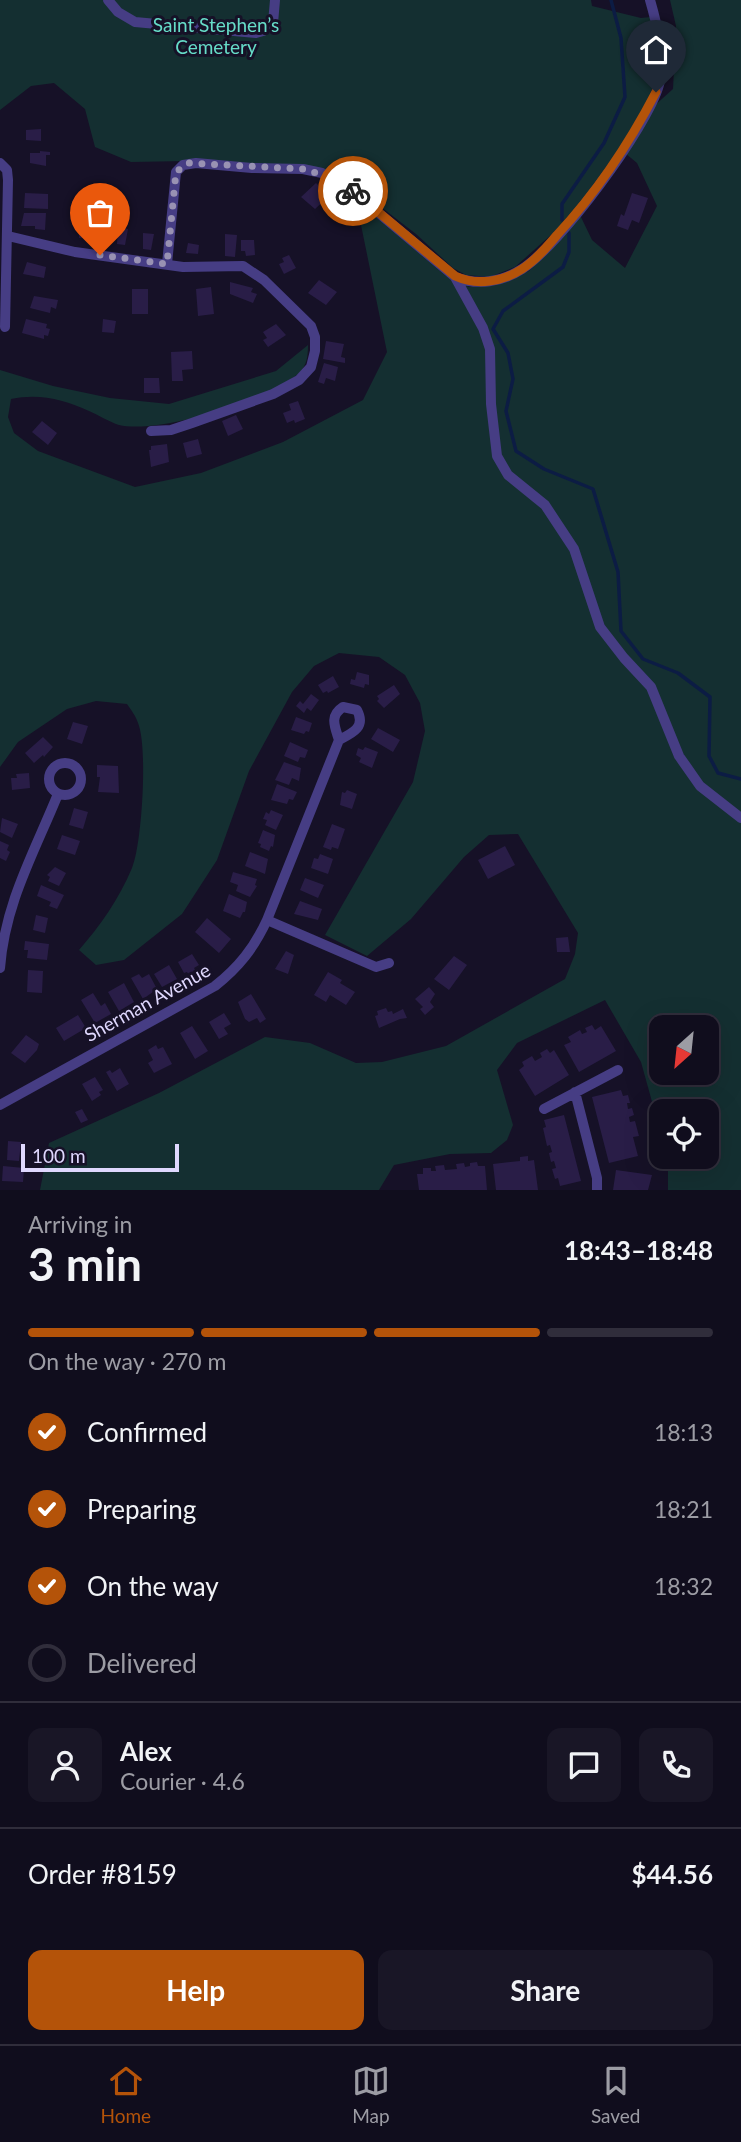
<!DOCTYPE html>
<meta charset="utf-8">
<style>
:root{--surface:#100d1d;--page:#191626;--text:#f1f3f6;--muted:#9c9ca4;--line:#302d3b;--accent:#b45309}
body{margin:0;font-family:Lato,sans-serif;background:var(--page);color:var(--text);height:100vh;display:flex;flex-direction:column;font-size:26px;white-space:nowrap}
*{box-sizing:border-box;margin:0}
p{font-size:23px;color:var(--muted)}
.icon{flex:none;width:38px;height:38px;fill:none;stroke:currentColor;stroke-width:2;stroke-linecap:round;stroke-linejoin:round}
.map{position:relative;height:1190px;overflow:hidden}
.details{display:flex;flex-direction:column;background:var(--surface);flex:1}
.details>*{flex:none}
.needle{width:46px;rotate:207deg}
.tools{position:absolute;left:649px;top:1015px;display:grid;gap:14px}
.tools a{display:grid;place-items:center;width:70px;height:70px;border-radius:14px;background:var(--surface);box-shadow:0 7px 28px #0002,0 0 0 2px var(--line);font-size:35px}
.scale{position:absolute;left:21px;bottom:18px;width:158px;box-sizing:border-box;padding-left:7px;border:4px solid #dfd8fe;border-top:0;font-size:19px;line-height:24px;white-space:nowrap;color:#dfd8fe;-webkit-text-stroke:5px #161127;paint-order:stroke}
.pin{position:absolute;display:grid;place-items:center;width:60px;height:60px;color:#fff;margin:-72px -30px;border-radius:50% 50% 50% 0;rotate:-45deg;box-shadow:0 0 7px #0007}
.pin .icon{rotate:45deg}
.courier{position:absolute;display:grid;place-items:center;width:70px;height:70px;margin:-35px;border:5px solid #b45309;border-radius:50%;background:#fff;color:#222;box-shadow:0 2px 9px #0007}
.head em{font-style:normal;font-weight:700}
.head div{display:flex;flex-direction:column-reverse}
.head{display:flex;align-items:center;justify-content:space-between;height:119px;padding:0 28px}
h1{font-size:46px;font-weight:700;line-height:52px}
.bar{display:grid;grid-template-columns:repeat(4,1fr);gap:10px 7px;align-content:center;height:84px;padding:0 28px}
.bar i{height:9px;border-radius:5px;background:var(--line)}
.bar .selected{background:var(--accent)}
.bar p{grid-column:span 4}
.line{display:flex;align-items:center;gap:18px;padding:0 28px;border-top:2px solid var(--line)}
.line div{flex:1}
.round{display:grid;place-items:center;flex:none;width:74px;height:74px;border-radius:14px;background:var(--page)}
ol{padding:0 28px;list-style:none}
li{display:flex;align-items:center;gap:21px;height:77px}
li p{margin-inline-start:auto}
li .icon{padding:7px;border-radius:50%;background:var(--accent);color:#fff;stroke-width:4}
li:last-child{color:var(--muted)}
li i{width:38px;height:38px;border:4px solid var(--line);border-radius:50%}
.button{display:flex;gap:14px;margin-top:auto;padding:14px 28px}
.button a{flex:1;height:80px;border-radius:14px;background:var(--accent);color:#fff;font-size:28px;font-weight:700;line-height:80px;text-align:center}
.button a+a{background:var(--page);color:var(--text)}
.tab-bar{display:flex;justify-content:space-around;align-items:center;height:98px;border-top:2px solid var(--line);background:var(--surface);font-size:19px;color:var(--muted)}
.tab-bar a{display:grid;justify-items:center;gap:4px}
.tab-bar .selected{color:var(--accent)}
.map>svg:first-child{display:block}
</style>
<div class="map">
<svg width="741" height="1190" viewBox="0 0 741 1190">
<rect width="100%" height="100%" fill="#161127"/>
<path fill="#142f31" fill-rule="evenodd" d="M0 0H591L592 6 641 18 651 17C653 32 658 50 658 65 657 103 603 171 581 202V208L515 267 490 277 466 275 453 268 416 234 346 180 319 168 186 161 131 162 95 147 85 109 54 83 31 86 0 110Z
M670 0H741V1190H668V1157H707V1111H662L661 1134 641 1062 605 1000 517 1043 497 1070 513 1125 507 1140 491 1153 450 1154 394 1165 379 1190H40L49 1143 159 1093 265 1037 310 1043 356 1063 382 1062 446 1046 565 979 575 954 578 933 518 834 489 835 464 857 411 919 367 956 325 935 413 782 425 731 420 703 405 675 379 657 339 653 314 666 292 692 249 771 217 860 182 914 124 960 96 965 79 950C100 926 119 899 132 868 142 845 148 746 138 723 136 716 131 710 127 704L96 701 67 709 18 742 0 767V370L53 386 110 398 169 404 276 371 308 345C308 356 307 366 298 374 265 401 160 434 119 425 109 422 99 415 89 411 64 399 38 393 11 399L8 417 14 433 38 451 135 487 201 473 283 442 363 400 387 352 361 225 344 190 446 276 469 287 494 285 529 271 580 215 592 240 625 268 657 206 637 163 625 153 653 107 673 89 676 26ZM662 1027H707V1073H662Z"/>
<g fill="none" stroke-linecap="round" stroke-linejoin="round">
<path stroke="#0c1c44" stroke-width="3.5" d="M562 220V204L604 143 625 97 621 38 611 0
M569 233V252L563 267 503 311 493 329 508 353 513 379 506 411 516 451 544 469 593 489 618 572 621 631 643 659 678 673 710 697 709 756 718 773 741 779"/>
</g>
<path fill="#291d47" d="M41 129V141L26 140V130Z
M40 151 50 152V155H46V166L30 163V153H40Z
M316 183 329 196 315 209 301 197Z
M25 193 48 194V209L24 208Z
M632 193 648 198 639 223 632 220 628 230 617 226 621 214 624 216Z
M24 213H46L45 230 35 229V226H21Z
M91 220 92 237 79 238V221Z
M102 225 115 226 114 235H111L110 243 100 242Z
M118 227 128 229 125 245 117 244Z
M143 233 154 234 151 250 143 249Z
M225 234 237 235 235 257 225 256Z
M241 240H254L255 255 246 256 245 251H241Z
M188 243 199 245 198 254 186 253Z
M289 255 296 268 284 274 279 264 284 262 282 258Z
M27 262 46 267 44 278 23 274Z
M319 280 337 292 326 305 308 293Z
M230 282 253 288 251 292 257 294 253 303 230 294Z
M211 287 214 314 198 316 196 289Z
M132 289H148V314H132Z
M34 296 58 300 56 309 51 307 50 313 30 308Z
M26 319 47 324 46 328 50 329 48 336 44 335V339L22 333Z
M103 319 116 321 114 333 102 332Z
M276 324 286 335 268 347 263 340 267 338 263 332Z
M326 341 344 344 341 357 345 358V363L323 359Z
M192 351 193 369 182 370 183 381H172L171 352Z
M324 363 338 367 335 381 326 378 324 384 318 382Z
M144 378H159L160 393H144Z
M298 401 305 419 295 423 294 420 287 423 283 413 291 410 289 404Z
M236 415 243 429 228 436 222 421Z
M42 421 57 433 48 445 32 432Z
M198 439 202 454 187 458 183 443Z
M167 444 169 462 151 467 149 450H151V446Z
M357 672 369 675V685L365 684 364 688 350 684 351 679 355 680Z
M333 676 339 687 328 693 327 691 323 693 318 685Z
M394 685 400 694 384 708 377 701 379 699 377 696Z
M311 694 319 700 311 711 307 708 304 713 296 706 300 701 303 704Z
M296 717 312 723 309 732 306 731 304 734 291 730Z
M73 722 88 726 82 744 67 739Z
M378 728 400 740 393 752 371 739Z
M43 737 53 747 44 757 43 755 34 763 25 753Z
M290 742 308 750 305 758 300 757 298 762 284 756Z
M365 747 378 752 372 768 359 762 361 758 356 755 358 748 363 750Z
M284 762 301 768 299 781 292 778 289 785 275 780Z
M97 765 118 766 119 793 98 792 100 777H97Z
M29 773 30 788 12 790 11 778H17L16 774Z
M277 784 297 792 293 800 289 799 287 804 271 800Z
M347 790 357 794 352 809 340 805 342 792 345 793Z
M74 808 88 812 83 829 69 825Z
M271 810 283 815 276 830 265 825 267 820 263 819 266 812 269 814Z
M2 818 18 824 12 838 0 832Z
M332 824 345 829 338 849 332 847 331 850 323 847Z
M263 830 275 835 273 847 271 846 269 851 260 847 261 844 258 843Z
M62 835 80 841 75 855 57 849Z
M0 841 9 845 7 850 10 852 6 861 0 858Z
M505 846 515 865 488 879 478 860Z
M250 852 268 859 265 874 245 866Z
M320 854 333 859 328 874 311 868 314 858 318 859Z
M55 867 66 873 59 886 48 881 50 877 47 875Z
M233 872 257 879 255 885 257 886 250 897 236 891 238 885 230 882Z
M305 878 324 885 318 898 300 890Z
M41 885 64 895 57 909 49 906 51 902 37 896Z
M229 894 247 902 245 912H243L240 918 223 911Z
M300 901 322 909 318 920 294 914Z
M36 915 48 918 45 933 33 930Z
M207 918 231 939 219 953 195 932Z
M568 937 570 952H557L556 938Z
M25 941 49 944 47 960 27 958 28 950H24Z
M286 951 294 955 288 974 275 969Z
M192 954 199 965 194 968 196 971 189 975 187 972 184 973 178 962Z
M454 956 467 965 449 990 434 979Z
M169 965 177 979 162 987 154 974Z
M28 970 43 971 42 993 27 992Z
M328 972 342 980 340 983 355 992 346 1005 330 995 326 1002 314 995Z
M139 974 142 978 149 974 157 989 143 999 131 978Z
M124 983 134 1002 119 1011 108 992Z
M429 987 435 994 430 1002 434 1007 425 1015 420 1009 423 1007 415 999Z
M93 993 101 1006 105 1003 111 1014 95 1023 81 1000Z
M251 994 266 1019 260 1023 257 1018 249 1022 245 1019 238 1002Z
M386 1008 388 1012 392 1011 393 1014 403 1009 407 1018 400 1019 379 1028 375 1016 378 1015 377 1011Z
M224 1013 231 1024 224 1028 228 1034 219 1039 209 1022Z
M78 1015 86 1028 64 1041 56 1028Z
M592 1025 595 1030 601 1026 616 1051 579 1072 564 1045 571 1042 568 1037 580 1030 582 1034 587 1032 585 1028Z
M192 1026 208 1051 195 1059 180 1033Z
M26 1035 39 1044 37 1050 25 1063 11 1053Z
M156 1045 158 1049 163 1047 172 1064 154 1073 148 1063 153 1060 148 1050Z
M547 1049 550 1053 554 1050 569 1075 535 1096 519 1070 524 1066 522 1062 532 1056 535 1061 542 1057 540 1053Z
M120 1068 129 1084 117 1091 106 1072 110 1070 112 1073Z
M95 1077 103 1090 99 1092 101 1095 92 1101 82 1084Z
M621 1090 623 1096 628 1095 630 1103H627L628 1109 632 1108 634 1115 629 1117 630 1122 635 1121 639 1136 633 1137 638 1156 609 1163 592 1097Z
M82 1109 88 1120 81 1123 75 1112Z
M564 1115 581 1181 560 1186 558 1178 555 1179 552 1169 556 1168 554 1161 551 1162 549 1153 552 1152 550 1145 547 1146 543 1128 546 1127 544 1120Z
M8 1141 21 1142 19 1161 7 1160Z
M528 1156V1161L534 1160 538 1190H496L493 1164 520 1161V1157Z
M477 1162 478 1166H485L487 1190H419L417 1174H423V1168H431V1171H436L435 1166 444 1165 445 1170 457 1169 456 1164 464 1163 465 1167 470 1166V1163Z
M3 1166 24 1168 23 1182 2 1181Z
M616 1170 652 1175 648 1190H613Z"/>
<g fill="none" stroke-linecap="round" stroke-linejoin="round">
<path stroke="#463d84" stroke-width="10" d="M108 0 118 12 135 22 256 33 263 31 273 23 275 0
M0 163 7 170 8 180 5 327
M8 236 75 252 183 267 243 266 264 280 311 326 315 337V351L311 367 299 380 273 394 192 423 171 430 151 431
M167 264 176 172 183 165 196 163 252 168 303 169 322 173 356 194 455 277C477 286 502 282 522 269 559 246 647 128 659 85 666 61 657 24 650 0
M455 277 483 328 490 349 491 404 497 456 508 475 545 505 574 549 600 627 624 658 651 687 679 756 700 786 741 818
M49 779a16 16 0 1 1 32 0a16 16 0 1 1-32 0Z
M267 920 376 967 389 963
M0 968C5 903 34 853 58 794
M575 1092 597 1178V1190
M0 1105 215 986C239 967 254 948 267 920L339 740C353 733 366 727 357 710L343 707C329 716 335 727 339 740
M544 1109 618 1070"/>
</g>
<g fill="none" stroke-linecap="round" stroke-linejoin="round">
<path stroke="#9992b3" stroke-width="7" stroke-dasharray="0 12.6" d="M100 255 167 264 176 172 188 163 303 169 332 178 353 191"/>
<path stroke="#b45309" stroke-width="9" d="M353 191 455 276C477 286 502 282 522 269 536 260 547 247 557 235 597 192 629 144 656 92"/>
</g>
<g text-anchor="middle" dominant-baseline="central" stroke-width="6" stroke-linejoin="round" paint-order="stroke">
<g font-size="19" fill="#66dcc8" stroke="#161127">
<text x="216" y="24">Saint Stephen’s<tspan x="216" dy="22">Cemetery</tspan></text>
</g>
<g font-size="19" fill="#dfd8fe" stroke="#161127">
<text transform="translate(147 1002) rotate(-29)">Sherman Avenue</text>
</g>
</g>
</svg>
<div class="tools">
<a><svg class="needle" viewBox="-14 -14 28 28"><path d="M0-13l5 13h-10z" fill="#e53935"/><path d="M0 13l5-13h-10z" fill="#9c9ca4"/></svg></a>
<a><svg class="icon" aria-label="locate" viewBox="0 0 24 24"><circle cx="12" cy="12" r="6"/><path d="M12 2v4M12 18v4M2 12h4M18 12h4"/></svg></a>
</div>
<div class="scale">100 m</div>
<div class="pin" style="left:100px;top:255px;background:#ea580c"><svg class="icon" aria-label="bag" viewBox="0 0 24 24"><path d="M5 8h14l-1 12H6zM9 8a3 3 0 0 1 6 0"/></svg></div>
<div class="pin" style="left:656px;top:92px;background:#1f2937"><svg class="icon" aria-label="home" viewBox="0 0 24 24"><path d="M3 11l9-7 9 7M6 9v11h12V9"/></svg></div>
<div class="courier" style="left:353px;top:191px"><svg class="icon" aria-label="bike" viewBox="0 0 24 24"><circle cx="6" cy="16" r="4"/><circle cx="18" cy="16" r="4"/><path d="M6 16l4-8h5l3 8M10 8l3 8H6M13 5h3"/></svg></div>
</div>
<section class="details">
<div class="head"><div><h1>3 min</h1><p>Arriving in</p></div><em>18:43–18:48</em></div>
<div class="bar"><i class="selected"></i><i class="selected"></i><i class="selected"></i><i></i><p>On the way · 270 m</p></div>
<ol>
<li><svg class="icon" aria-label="check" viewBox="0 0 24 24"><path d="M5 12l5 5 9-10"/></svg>Confirmed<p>18:13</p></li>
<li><svg class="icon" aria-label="check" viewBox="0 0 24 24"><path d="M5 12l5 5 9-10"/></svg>Preparing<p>18:21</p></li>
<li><svg class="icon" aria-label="check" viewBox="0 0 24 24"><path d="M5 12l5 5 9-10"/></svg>On the way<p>18:32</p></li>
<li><i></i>Delivered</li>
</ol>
<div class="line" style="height:126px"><a class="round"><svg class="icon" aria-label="person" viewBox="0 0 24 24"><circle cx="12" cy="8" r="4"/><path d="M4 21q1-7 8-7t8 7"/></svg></a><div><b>Alex</b><p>Courier · 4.6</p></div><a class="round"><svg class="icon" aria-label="chat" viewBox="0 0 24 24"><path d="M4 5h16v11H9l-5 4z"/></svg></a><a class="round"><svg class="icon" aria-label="phone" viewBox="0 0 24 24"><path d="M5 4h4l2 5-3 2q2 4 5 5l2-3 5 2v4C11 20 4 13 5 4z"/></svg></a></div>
<div class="line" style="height:91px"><div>Order #8159</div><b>$44.56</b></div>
<div class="button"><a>Help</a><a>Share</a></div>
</section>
<nav class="tab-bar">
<a class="selected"><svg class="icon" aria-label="home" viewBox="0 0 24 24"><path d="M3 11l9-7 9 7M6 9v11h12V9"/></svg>Home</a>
<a><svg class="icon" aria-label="map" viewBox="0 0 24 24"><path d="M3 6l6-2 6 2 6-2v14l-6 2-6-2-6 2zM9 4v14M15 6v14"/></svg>Map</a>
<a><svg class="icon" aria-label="saved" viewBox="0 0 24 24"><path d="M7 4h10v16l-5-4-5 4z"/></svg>Saved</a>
</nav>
